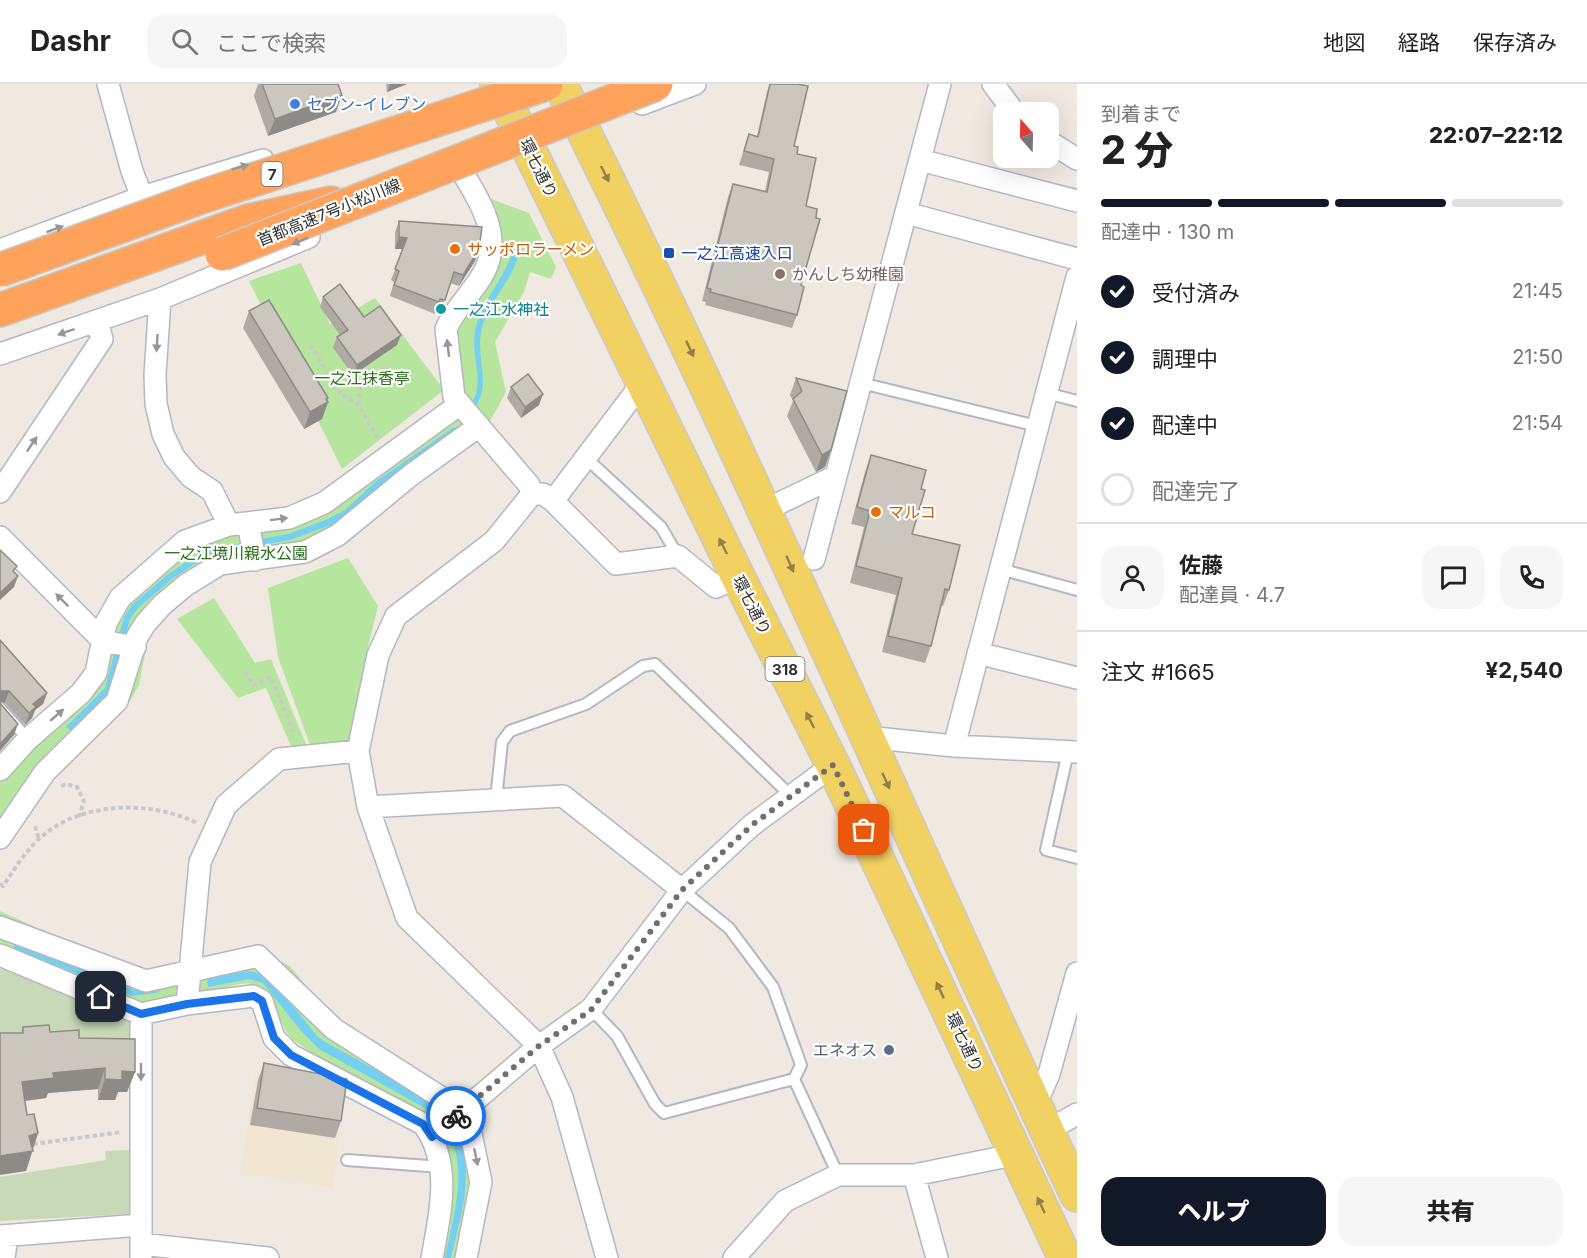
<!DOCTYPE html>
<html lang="ja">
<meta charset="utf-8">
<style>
:root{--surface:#fff;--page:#f6f6f6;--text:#222;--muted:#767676;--line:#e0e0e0;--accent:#111827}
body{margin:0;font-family:Inter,"Noto Sans JP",sans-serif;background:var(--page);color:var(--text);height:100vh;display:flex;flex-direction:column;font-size:22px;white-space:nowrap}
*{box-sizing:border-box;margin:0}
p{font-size:20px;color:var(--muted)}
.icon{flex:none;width:33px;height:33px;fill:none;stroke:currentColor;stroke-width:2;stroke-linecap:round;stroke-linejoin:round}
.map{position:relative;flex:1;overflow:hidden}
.drawer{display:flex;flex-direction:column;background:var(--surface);width:510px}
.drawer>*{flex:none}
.needle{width:39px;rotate:340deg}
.tools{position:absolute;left:993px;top:18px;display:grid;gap:12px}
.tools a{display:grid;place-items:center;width:66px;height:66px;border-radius:12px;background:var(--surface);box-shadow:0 6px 24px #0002;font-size:30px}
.pin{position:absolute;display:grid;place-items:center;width:51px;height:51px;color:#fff;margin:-26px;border-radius:12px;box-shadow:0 3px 9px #0006}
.courier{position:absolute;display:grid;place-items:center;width:60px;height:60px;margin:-30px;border:4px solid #1a73e8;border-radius:50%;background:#fff;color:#222;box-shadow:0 2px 8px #0007}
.headline em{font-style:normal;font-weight:800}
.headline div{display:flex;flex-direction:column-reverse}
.headline{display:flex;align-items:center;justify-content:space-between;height:102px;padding:0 24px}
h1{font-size:39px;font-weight:800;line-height:45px}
.bar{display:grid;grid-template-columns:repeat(4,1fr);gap:9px 6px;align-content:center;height:72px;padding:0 24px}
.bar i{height:8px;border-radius:4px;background:var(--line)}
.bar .current{background:var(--accent)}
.bar p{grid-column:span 4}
.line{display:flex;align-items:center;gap:15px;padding:0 24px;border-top:2px solid var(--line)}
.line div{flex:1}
.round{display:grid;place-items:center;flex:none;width:63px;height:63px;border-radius:18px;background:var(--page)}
ol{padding:0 24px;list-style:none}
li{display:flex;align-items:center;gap:18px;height:66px}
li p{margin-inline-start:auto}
li .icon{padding:6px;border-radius:50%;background:var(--accent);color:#fff;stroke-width:4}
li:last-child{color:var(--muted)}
li i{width:33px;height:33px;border:3px solid var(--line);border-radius:50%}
.button{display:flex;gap:12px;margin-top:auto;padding:12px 24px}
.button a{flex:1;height:69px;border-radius:18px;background:var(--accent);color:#fff;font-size:24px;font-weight:800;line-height:69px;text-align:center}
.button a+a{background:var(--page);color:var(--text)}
header{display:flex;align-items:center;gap:36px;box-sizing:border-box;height:84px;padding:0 30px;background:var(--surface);border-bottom:2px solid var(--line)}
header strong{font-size:28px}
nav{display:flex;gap:33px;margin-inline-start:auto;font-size:21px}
.search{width:420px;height:54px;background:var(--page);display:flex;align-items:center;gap:15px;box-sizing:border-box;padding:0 21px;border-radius:18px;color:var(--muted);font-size:22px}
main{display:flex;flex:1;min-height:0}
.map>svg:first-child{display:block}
</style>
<header>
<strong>Dashr</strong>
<div class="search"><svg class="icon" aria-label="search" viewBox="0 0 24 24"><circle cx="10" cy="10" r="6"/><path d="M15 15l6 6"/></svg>ここで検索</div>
<nav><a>地図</a><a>経路</a><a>保存済み</a></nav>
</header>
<main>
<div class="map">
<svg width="1077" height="1174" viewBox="0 0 1077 1174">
<rect width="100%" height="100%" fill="#efe9e1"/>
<path fill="#f0e6d1" d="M255 991 344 1007 333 1104 240 1090Z"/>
<path fill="#b6e59e" d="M491 115 529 129 556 183 551 195 530 188 524 208 495 258 506 308 489 339 462 309 455 245 501 165 496 125Z
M301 179 330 240 375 214 444 306 342 385 249 197Z
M460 333 477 352 340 458 234 490 222 489 203 499 150 545 139 601 130 617 57 683 0 763V699L9 686 65 632 124 523 190 464 222 452 291 443 455 334Z
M348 474 378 522 367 567 354 659 310 661 278 573 268 504Z
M214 514 255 579 271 575 308 665 293 667 266 604 238 614 177 535Z
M0 827 66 857 152 888 181 885 179 912 140 919 0 863Z
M253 864 290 882 346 951 462 1015 439 1035 434 1036C419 1021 397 1015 378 1007 349 994 321 976 295 957 278 945 278 912 257 902 239 893 215 913 199 905L195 883Z
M471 1027 483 1100 469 1174H438L450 1093 444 1053Z"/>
<path fill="#c8d9b8" d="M0 884 125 931 133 943 132 968 0 965Z
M131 1066 130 1130 0 1137V1093L106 1076 105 1067Z"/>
<path fill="#75cff0" d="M514 163 520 164C515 196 487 217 481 248 476 275 492 301 474 325L471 320C486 298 470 271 475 247 481 216 506 194 514 163Z
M454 343 458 348 379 403 349 431 331 441 290 456 208 471 172 495 138 524 130 535 111 608 72 647 66 643 105 604 124 533 133 520 168 490 205 466 288 450 328 435 345 426 375 398Z
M16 858 134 906 142 904 162 908 132 912 13 864Z
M249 887 268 891 317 952 325 958 391 994 440 1025 434 1029 319 965 301 947 263 899 249 895 208 903 207 894Z
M458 1054C476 1090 459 1138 451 1174H445C452 1137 466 1096 453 1059Z"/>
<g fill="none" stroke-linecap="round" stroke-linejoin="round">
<g stroke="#b4b7c1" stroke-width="14">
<path id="lane" d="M861 299 1037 342
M1046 309 1077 317
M586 374 661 443 678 472
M1000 485 1077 506
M0 624 28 655
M1068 668 1046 766 1077 774
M496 716 502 658 510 647 586 620 643 582 655 580 791 712
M682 806 729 844 773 903 801 981 794 995
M591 925 617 952 655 1020 664 1029 794 995 838 1091
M347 1076 442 1083"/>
</g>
<g stroke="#b4b7c1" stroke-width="24">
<path id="street" d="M108 0 132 87 142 113
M993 0 1014 28
M642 20 695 0
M1048 57 1077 75
M920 76 1077 117
M463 89C483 123 505 158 480 195 469 212 454 226 446 245L454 313 529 401 532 410
M906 129 1077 175
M309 153 160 215 155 291 156 320 163 350 174 373 191 393 212 407 229 441 289 434 324 419 460 320
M0 166 142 113 263 76
M0 270 160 215
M0 408 102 255 97 237
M532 410 494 457 396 532 378 571 358 667 368 723 407 834 539 962 562 1013 607 1174
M532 410H543L552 416 616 480 678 472 716 503 738 493
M553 417 643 298
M765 426 836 392
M248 439 255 476
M0 453 103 557 135 563
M814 475 940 0
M978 569 1077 594
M866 653 954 662 1077 668
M954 662 1077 193
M0 686 28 655 81 609 96 589 106 539 120 514 185 457 229 441
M368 723 563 712 682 806
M0 754 45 688 117 617 137 553 145 540 162 521 186 501 220 480 305 468 338 451 411 391 479 342
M0 843 146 897 258 872 334 945 453 1021 470 1045 481 1098 466 1174
M0 871 141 930 187 920 253 912 262 917 274 954 291 971 423 1040C453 1080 440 1129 432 1174
M187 920 200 778 226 721 279 675 358 667
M1035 1022 1049 990 1077 889
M1047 1047 1077 1030
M432 1053 539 962 591 925 682 806 752 741 833 681
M914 1091 937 1174
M0 1152 140 1141
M141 1160 268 1174
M4 1174 7 1152
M141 1174V930
M734 1174 785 1117 838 1091H914L1018 1070"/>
</g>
<g stroke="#c9c9c9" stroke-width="36">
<path id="primary" d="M497 0 738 493 833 681 1065 1174
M560 0C744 365 903 741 1077 1111"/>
</g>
<g stroke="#c9c9c9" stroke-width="36">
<path id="highway" d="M0 226 248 137 331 119"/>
</g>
<path stroke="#c9c9c9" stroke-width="4" stroke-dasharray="4.5 3" stroke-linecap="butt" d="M310 261 340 309 359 321 378 355
M359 321V302L387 283
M245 588 253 601 271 593 295 652
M61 702 66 700 77 703 84 717 79 733
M35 742 39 755
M0 800 3 802C14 786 25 767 40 754 81 717 150 716 197 739
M33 1060 122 1048"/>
<use href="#lane" stroke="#fff" stroke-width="10"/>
<use href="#street" stroke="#fff" stroke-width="21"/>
<use href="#primary" stroke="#f2d163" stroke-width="33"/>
<use href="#highway" stroke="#ffa35c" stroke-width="33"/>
<g stroke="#c9c9c9" stroke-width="36" stroke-linecap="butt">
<path id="highway-bridge" d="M222 170 656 0
M0 186 201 113 546 0"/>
</g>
<use href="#highway-bridge" stroke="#ffa35c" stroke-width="33"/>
</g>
<path fill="#afaba4" d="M258 0H338L336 28 268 52 254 12Z
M386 0H407L387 8Z
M770 0H797L794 62 797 70 806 122 801 201 797 231 792 244 705 221 706 218 702 217 728 113 733 100 765 107 769 88 739 81 749 50 757 52 767 8Z
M399 137 475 177 459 202 450 199 441 227 436 226 435 230 390 212 394 198 391 196 403 165H395V148Z
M323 213 364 233 397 261 353 291 333 264 337 253 340 251 320 223Z
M249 227 327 317 328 318 322 335 304 345 243 244Z
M796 294 831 366 825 383 816 388 787 332 793 317 790 311Z
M511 303 539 321 521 334 507 314Z
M871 371 921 405 912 450 949 506 943 522H940L931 562 925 579 882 568 896 511 850 499 864 443 851 440 865 388Z
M0 556 47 609 43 620 35 626 32 634 25 641 5 619Z
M23 943 79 954 135 988 127 1008H118L115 1016H98V1005L48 1009 46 1014 25 1017 27 1031 38 1049 26 1087 21 949Z
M264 979 341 1037 335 1054 250 1041 258 996Z"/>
<path fill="#8e8b86" d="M390 0H407L387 8Z
M342 11 336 28 268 52 275 35Z
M399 153 407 154 403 165H395Z
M479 165 475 177 459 202 463 191Z
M401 251 397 261 353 291 357 281Z
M543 310 539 321 521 334 525 323Z
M328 314 326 319 328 318 322 335 304 345 310 328Z
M831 366 825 383 816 388 822 371Z
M18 492 14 503 0 516V509Z
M0 607H9L5 619 0 618Z
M47 609 43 620 35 626 32 634 25 641 33 620Z
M18 640 14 651 0 667V660Z
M105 984 98 1005 48 1009 46 1014 15 1018 22 998 53 989Z
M122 987 135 988 127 1008H118L115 1016H98L105 995Z
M38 1049 26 1087 0 1091V1072L29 1052Z"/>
<path fill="#cbc7bf" stroke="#8e8b86" stroke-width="1.5" d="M262 0H338L342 11 275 35Z
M770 0H797L808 2 794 62 798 63 797 70 816 74 806 122 817 125 816 134 820 135 801 201 804 203 797 231 710 208 711 205 707 204 733 100 767 108 774 75 744 67 749 50 758 53Z
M399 137 482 143 479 165 463 191 454 188 445 216 440 215 439 218 394 201 399 187 395 185 407 154 399 153Z
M340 200 364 233 380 222 401 251 357 281 337 253 348 246 323 213Z
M269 216 328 314 326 315 328 318 310 328 249 227Z
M528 290 543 310 525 323 511 303Z
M796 294 847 307 831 366 822 371 793 315 802 307Z
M871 371 926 386 921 405 925 406 912 450 960 461 949 506 945 505 931 562 888 552 902 494 856 482 870 427 857 423Z
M0 466 17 482 13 487 18 492 0 509Z
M0 556 47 609 33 620 36 623 29 629 9 607H0Z
M0 619 18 640 0 660Z
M49 941 50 948 79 946V954L135 955V988L122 987V996L105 995V984L53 989 54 994 22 998 27 1031 34 1030 38 1049 29 1052 33 1067 0 1072V949H23V943Z
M264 979 347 995 341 1037 257 1024Z"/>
<defs><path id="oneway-solid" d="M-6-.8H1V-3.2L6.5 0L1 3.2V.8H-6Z" transform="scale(1.5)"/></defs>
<g fill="#969696">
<use href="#oneway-solid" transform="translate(240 83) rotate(-17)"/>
<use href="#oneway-solid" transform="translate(55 145) rotate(-20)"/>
<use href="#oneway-solid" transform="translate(300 157) rotate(157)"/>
<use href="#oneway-solid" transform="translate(66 248) rotate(161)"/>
<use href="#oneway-solid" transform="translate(157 259) rotate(94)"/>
<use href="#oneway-solid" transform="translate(448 264) rotate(-97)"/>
<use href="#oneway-solid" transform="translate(32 360) rotate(-56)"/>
<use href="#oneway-solid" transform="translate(279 435) rotate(-7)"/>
<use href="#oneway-solid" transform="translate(62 516) rotate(-135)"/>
<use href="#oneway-solid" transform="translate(57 631) rotate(-41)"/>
<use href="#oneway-solid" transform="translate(141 988) rotate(90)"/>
<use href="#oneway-solid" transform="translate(476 1073) rotate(78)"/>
</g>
<g fill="#908048">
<use href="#oneway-solid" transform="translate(605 90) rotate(64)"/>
<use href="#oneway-solid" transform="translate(690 265) rotate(65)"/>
<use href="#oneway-solid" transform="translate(723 462) rotate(-116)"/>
<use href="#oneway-solid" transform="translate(790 480) rotate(66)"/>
<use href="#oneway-solid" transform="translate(810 636) rotate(-117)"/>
<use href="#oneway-solid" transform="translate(886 697) rotate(65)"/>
<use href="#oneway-solid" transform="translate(940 906) rotate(-115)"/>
<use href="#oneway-solid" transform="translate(1041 1121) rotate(-115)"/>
</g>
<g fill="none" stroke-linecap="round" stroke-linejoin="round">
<path stroke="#726f6d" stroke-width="6" stroke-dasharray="0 10.8" d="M456 1032 539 962 591 926 682 806 752 741 833 681 864 746"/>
<path stroke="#1a73e8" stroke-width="8" d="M101 913 141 930 187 920 254 912 262 917 274 954 291 971 423 1040 432 1053 456 1032"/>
</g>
<circle fill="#3f7fe0" stroke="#fff" stroke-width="2" cx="295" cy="20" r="6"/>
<g fill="#e8710a" stroke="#fff" stroke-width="2">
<circle cx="455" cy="165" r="6"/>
<circle cx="876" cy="428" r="6"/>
</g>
<rect fill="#1a4fb4" stroke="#fff" stroke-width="2" x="663" y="163" width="12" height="12" rx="3"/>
<circle fill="#8d6e63" stroke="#fff" stroke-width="2" cx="780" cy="190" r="6"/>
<circle fill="#0f9aa8" stroke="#fff" stroke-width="2" cx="441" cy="225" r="6"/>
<circle fill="#5c6f8a" stroke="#fff" stroke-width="2" cx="889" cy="966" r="6"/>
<g text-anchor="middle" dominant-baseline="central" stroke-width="4.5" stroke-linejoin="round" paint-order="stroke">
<g fill="#fff" stroke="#6d6d6d" stroke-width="1.5">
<rect x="261.5" y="78" width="21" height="24" rx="4.5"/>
<rect x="765.5" y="573" width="39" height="24" rx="4.5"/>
</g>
<g font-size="15" font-weight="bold" fill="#2e2e2e">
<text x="272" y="90">7</text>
<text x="785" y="585">318</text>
</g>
<g font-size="16" fill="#366cbe" stroke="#fff" text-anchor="start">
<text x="307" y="20">セブン-イレブン</text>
</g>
<g font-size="16" fill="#2e2e2e" stroke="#fff">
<text transform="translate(539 84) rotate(64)">環七通り</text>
<text transform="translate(329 128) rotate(-22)">首都高速7号小松川線</text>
<text transform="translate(752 521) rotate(63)">環七通り</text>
<text transform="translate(965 958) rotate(65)">環七通り</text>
</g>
<g font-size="16" fill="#c56008" stroke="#fff" text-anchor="start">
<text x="467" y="165">サッポロラーメン</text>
<text x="888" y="428">マルコ</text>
</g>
<g font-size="16" fill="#164399" stroke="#fff" text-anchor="start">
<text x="681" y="169">一之江高速入口</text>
</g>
<g font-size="16" fill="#785e54" stroke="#fff" text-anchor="start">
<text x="792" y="190">かんしち幼稚園</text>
</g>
<g font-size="16" fill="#0d838f" stroke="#fff" text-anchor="start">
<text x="453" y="225">一之江水神社</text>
</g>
<g font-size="16" fill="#2c6e1b" stroke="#fff">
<text x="362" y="294">一之江抹香亭</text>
<text x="236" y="469">一之江境川親水公園</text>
</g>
<g font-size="16" fill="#4e5e75" stroke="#fff" text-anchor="end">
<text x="877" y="966">エネオス</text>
</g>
</g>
</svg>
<div class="tools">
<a><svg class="needle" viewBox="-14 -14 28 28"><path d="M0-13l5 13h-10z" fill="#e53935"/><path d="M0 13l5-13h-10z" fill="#767676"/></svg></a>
</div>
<div class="pin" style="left:864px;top:746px;background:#ea580c"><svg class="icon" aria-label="bag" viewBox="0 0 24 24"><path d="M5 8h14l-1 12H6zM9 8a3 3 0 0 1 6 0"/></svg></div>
<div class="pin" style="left:101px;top:913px;background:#1f2937"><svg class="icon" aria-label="home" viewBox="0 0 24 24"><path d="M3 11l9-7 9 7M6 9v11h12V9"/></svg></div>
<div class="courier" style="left:456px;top:1032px"><svg class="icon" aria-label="bike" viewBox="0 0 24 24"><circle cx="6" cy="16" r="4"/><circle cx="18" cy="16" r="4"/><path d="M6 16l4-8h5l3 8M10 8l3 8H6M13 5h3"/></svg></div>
</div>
<section class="drawer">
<div class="headline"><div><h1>2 分</h1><p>到着まで</p></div><em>22:07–22:12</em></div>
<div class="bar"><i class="current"></i><i class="current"></i><i class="current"></i><i></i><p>配達中 · 130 m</p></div>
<ol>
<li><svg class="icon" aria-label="check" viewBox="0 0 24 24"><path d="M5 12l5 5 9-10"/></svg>受付済み<p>21:45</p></li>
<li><svg class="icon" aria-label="check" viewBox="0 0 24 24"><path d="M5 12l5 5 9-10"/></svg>調理中<p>21:50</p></li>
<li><svg class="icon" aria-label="check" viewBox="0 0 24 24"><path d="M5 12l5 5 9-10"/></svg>配達中<p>21:54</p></li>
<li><i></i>配達完了</li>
</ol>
<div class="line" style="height:108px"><a class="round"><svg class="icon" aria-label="person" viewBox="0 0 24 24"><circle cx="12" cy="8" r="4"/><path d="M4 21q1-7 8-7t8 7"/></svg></a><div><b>佐藤</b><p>配達員 · 4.7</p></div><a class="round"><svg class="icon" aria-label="chat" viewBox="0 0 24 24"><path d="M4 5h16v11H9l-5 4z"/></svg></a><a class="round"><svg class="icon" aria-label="phone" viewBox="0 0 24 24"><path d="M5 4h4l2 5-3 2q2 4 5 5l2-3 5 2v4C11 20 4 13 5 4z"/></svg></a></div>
<div class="line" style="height:78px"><div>注文 #1665</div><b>¥2,540</b></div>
<div class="button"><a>ヘルプ</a><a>共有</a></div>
</section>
</main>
